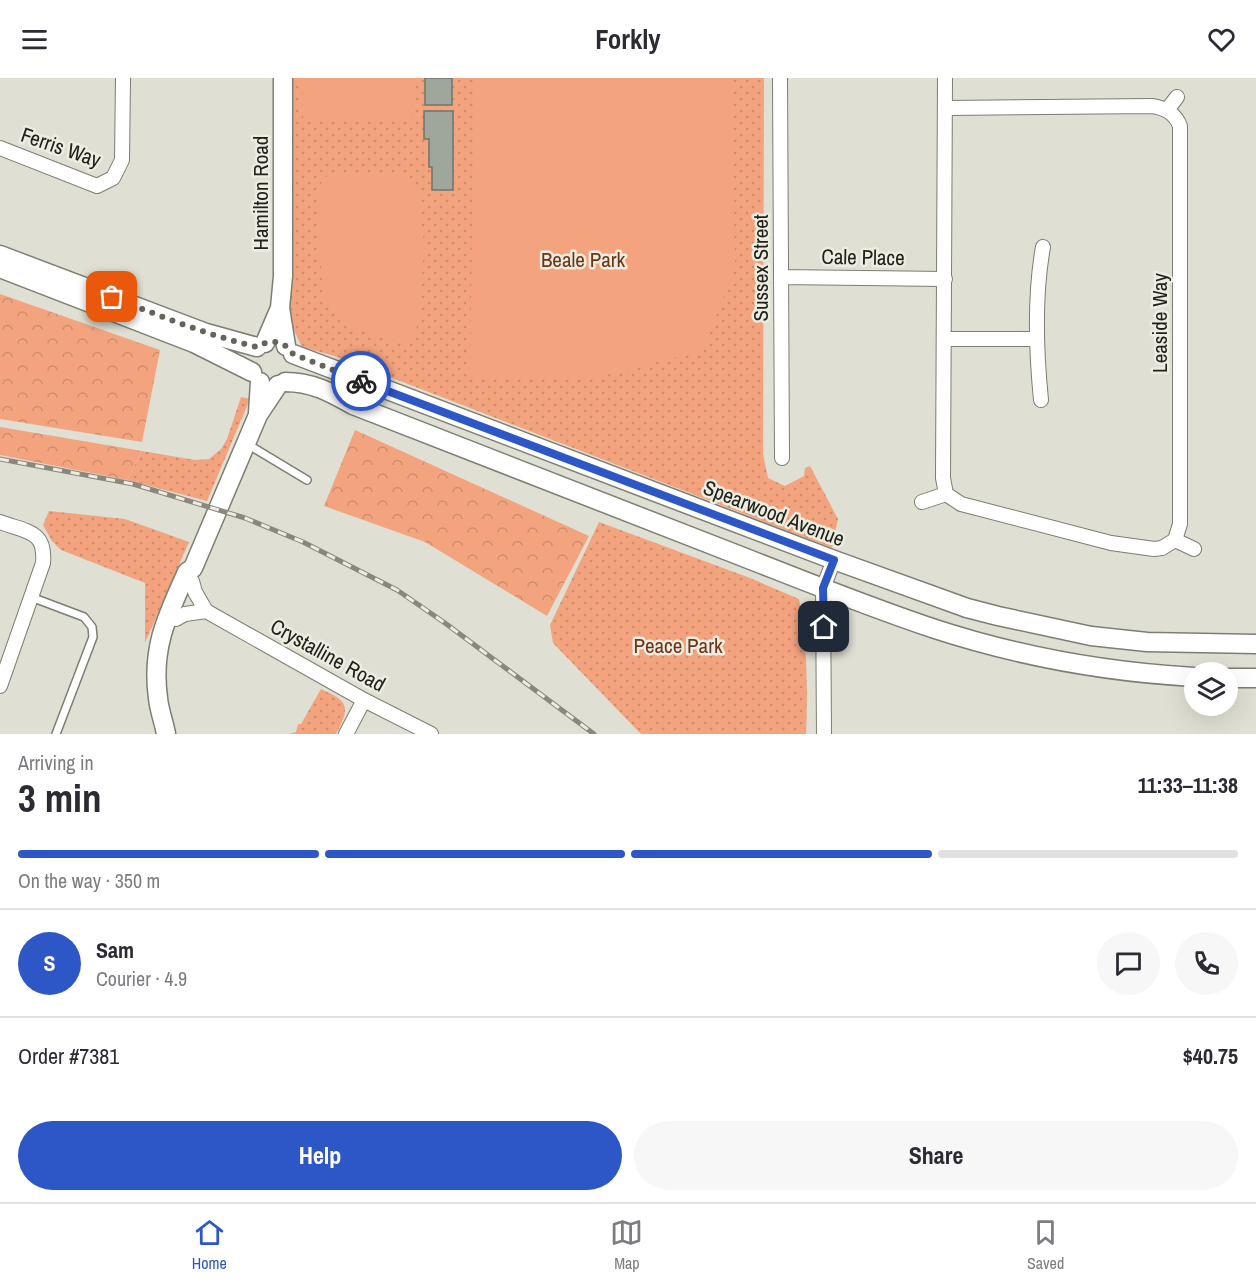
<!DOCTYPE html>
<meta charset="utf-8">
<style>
:root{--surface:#fff;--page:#f7f7f7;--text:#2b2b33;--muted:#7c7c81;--line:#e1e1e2;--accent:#2d56c6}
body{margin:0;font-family:"Archivo Narrow",sans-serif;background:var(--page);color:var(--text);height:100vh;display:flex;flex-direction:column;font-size:22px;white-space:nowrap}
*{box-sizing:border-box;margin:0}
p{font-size:20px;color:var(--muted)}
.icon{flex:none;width:33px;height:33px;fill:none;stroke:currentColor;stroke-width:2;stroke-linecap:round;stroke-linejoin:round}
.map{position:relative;height:656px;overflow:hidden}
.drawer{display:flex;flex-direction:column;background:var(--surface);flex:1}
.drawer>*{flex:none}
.fabs{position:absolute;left:1184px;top:584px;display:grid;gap:12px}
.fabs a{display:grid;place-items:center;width:54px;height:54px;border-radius:50%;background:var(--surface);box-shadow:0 6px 24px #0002;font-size:30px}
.pin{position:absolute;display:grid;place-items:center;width:51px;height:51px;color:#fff;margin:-26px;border-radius:12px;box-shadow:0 3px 9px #0006}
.courier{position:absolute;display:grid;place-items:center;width:60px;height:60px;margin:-30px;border:4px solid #2d56c6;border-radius:50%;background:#fff;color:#222;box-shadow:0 2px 8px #0007}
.overview em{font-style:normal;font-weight:800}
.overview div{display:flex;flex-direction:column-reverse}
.overview{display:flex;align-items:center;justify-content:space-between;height:102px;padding:0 18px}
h1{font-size:39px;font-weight:800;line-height:45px}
.bar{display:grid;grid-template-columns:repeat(4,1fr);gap:9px 6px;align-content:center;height:72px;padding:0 18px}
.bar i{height:8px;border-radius:4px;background:var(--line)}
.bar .selected{background:var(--accent)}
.bar p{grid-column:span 4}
.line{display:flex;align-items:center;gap:15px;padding:0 18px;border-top:2px solid var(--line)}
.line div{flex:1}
.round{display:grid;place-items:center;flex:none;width:63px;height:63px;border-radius:32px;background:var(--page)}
.primary-button{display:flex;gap:12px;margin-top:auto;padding:12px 18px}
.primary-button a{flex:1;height:69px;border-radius:36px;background:var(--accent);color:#fff;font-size:24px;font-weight:800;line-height:69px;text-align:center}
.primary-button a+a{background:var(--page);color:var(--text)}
header{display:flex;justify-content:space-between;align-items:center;height:78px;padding:0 18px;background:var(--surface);font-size:27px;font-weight:800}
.menu{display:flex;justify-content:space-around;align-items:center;height:84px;border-top:2px solid var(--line);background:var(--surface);font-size:16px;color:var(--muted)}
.menu a{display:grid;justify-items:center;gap:3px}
.menu .selected{color:var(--accent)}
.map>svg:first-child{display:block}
</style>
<header><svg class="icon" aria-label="menu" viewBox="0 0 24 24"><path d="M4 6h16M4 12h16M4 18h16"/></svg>Forkly<svg class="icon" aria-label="heart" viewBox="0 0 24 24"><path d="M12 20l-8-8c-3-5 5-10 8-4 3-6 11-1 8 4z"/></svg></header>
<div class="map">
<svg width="1256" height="656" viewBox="0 0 1256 656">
<defs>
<pattern id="grass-dots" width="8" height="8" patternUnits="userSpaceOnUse" patternTransform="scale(1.5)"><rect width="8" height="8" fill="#f3a47f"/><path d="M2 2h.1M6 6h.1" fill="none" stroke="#d08d6d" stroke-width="1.8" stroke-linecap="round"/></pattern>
<pattern id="forest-crowns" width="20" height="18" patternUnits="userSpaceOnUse" patternTransform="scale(1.5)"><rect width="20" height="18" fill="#f3a47f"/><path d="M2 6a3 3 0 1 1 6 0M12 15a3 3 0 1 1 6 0" fill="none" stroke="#d08d6d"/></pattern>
</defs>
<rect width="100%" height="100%" fill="#dfdfd3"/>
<path fill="url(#grass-dots)" d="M293 0H764L763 376 768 400 785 408 804 398 805 390 810 388 838 441 832 470 338 279 302 269 289 242Z
M241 319 250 321 207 423 127 402 142 373 195 382 209 381 221 371 227 361Z
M49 433 125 441 189 464 145 565V505L61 472 52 463 43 447Z
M599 444 750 500 799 521C807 566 808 611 806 656H642L639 654 553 565 550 547Z
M321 611C348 623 351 628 336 656H289L296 654 298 646H301Z"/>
<path fill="url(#forest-crowns)" d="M0 216 160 272 142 364 0 341Z
M0 349 142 373 127 402 0 377Z
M355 352 589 458 547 538 425 464 324 428Z"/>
<path fill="#f3a47f" d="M302 0H413L412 40H303Z
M474 0H733L735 188 704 272 587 302 470 300Z
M329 96 408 97 418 109 424 167 420 237 413 262H391L342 245 323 220 316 111Z"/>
<path fill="#9fa79d" stroke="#6e756c" stroke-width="1.5" d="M425 0H452V27H425Z
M424 33H453V112H432V89H429V61H424Z"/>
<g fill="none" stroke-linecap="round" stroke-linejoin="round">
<g stroke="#7d7e72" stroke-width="10">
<path id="service" d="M247 366 307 402
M31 519 84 539 92 549 93 559 56 656"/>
</g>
<g stroke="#7d7e72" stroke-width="16">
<path id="minor" d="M780 0 782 380
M945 0 943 400 946 416 961 426 1111 465 1154 471 1162 470 1175 462 1180 446V48C1175 35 1165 30 1152 28L946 30
M1167 32 1177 19
M0 70 97 108 113 100 122 82 123 0
M781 199 945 201
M945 261H1037
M1041 322C1036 272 1034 219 1043 169
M922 424 946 416
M0 444C26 454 46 452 43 485L0 608
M1175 462 1194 471
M192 503 195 514 206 533 364 622 431 656
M176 541 185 536 206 533
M346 656 364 622
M824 656 823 510 834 482"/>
</g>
<g stroke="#7d7e72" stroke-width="21">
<path id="secondary" d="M283 0V198L280 230 286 268
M0 177 206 255 257 269
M0 190 194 265 252 294
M265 265 280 230
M293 276 834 482 967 530 998 538 1091 558 1147 564 1256 566
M285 304C312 304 330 314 353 327 475 375 597 423 720 470 790 497 860 526 932 550 1017 578 1105 594 1194 599
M258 335 260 304
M1227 600H1256
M166 656C164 644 159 632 158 620 151 570 167 538 187 494L193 490 258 337 278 307"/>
</g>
<use href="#service" stroke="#fff" stroke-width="7"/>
<use href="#minor" stroke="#fff" stroke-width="14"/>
<use href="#secondary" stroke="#fff" stroke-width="18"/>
<g stroke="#88887f" stroke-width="5">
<path id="rail" d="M0 381 133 406 245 440 303 464 397 512 445 545 594 656"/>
</g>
<use href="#rail" stroke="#ecede0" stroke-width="3" stroke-dasharray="9" stroke-linecap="butt"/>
</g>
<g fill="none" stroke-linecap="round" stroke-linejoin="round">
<path stroke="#64645c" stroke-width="6" stroke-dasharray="0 10.8" d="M112 219C160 238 207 257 257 269 271 260 285 263 293 276L361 303"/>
<path stroke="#2d56c6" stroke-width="8" d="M361 303 834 482 823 510 824 549"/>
</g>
<g text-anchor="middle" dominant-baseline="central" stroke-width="5" stroke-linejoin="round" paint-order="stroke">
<g font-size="21" fill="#21211c" stroke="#ecede0">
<text transform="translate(61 69) rotate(19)">Ferris Way</text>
<text transform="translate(260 115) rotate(-90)">Hamilton Road</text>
<text transform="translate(863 179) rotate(1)">Cale Place</text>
<text transform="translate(760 190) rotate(-90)">Sussex Street</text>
<text transform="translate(1159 245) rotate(-90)">Leaside Way</text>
<text transform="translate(774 435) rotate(21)">Spearwood Avenue</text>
<text transform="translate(328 577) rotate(29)">Crystalline Road</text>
</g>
<g font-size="21" fill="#6d3315" stroke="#ecede0">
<text x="583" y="181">Beale Park</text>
<text x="678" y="567">Peace Park</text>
</g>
</g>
</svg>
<div class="fabs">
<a><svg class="icon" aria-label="layers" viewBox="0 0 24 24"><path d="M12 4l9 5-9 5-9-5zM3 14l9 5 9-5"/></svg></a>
</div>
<div class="pin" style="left:112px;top:219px;background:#ea580c"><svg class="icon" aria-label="bag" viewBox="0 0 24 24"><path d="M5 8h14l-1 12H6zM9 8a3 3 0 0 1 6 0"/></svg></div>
<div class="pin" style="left:824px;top:549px;background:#1f2937"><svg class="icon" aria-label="home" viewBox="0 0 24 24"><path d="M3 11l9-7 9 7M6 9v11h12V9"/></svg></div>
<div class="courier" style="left:361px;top:303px"><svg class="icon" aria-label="bike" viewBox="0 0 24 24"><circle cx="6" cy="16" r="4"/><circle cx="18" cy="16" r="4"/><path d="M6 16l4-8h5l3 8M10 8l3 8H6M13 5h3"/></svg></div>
</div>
<section class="drawer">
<div class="overview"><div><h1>3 min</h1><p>Arriving in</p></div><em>11:33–11:38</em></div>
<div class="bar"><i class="selected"></i><i class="selected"></i><i class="selected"></i><i></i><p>On the way · 350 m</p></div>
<div class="line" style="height:108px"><b class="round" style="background:var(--accent);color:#fff">S</b><div><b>Sam</b><p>Courier · 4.9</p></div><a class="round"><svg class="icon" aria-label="chat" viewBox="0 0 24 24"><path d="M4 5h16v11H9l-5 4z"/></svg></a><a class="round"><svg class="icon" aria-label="phone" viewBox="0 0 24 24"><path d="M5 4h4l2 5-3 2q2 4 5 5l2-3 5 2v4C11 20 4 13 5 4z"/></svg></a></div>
<div class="line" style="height:78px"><div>Order #7381</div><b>$40.75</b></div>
<div class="primary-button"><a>Help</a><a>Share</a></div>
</section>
<nav class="menu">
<a class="selected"><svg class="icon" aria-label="home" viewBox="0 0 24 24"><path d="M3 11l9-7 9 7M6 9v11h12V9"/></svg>Home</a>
<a><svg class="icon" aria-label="map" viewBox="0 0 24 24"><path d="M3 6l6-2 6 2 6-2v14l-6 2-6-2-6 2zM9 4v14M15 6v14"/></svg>Map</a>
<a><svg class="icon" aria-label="saved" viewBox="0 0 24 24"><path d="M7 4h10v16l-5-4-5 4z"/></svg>Saved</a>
</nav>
